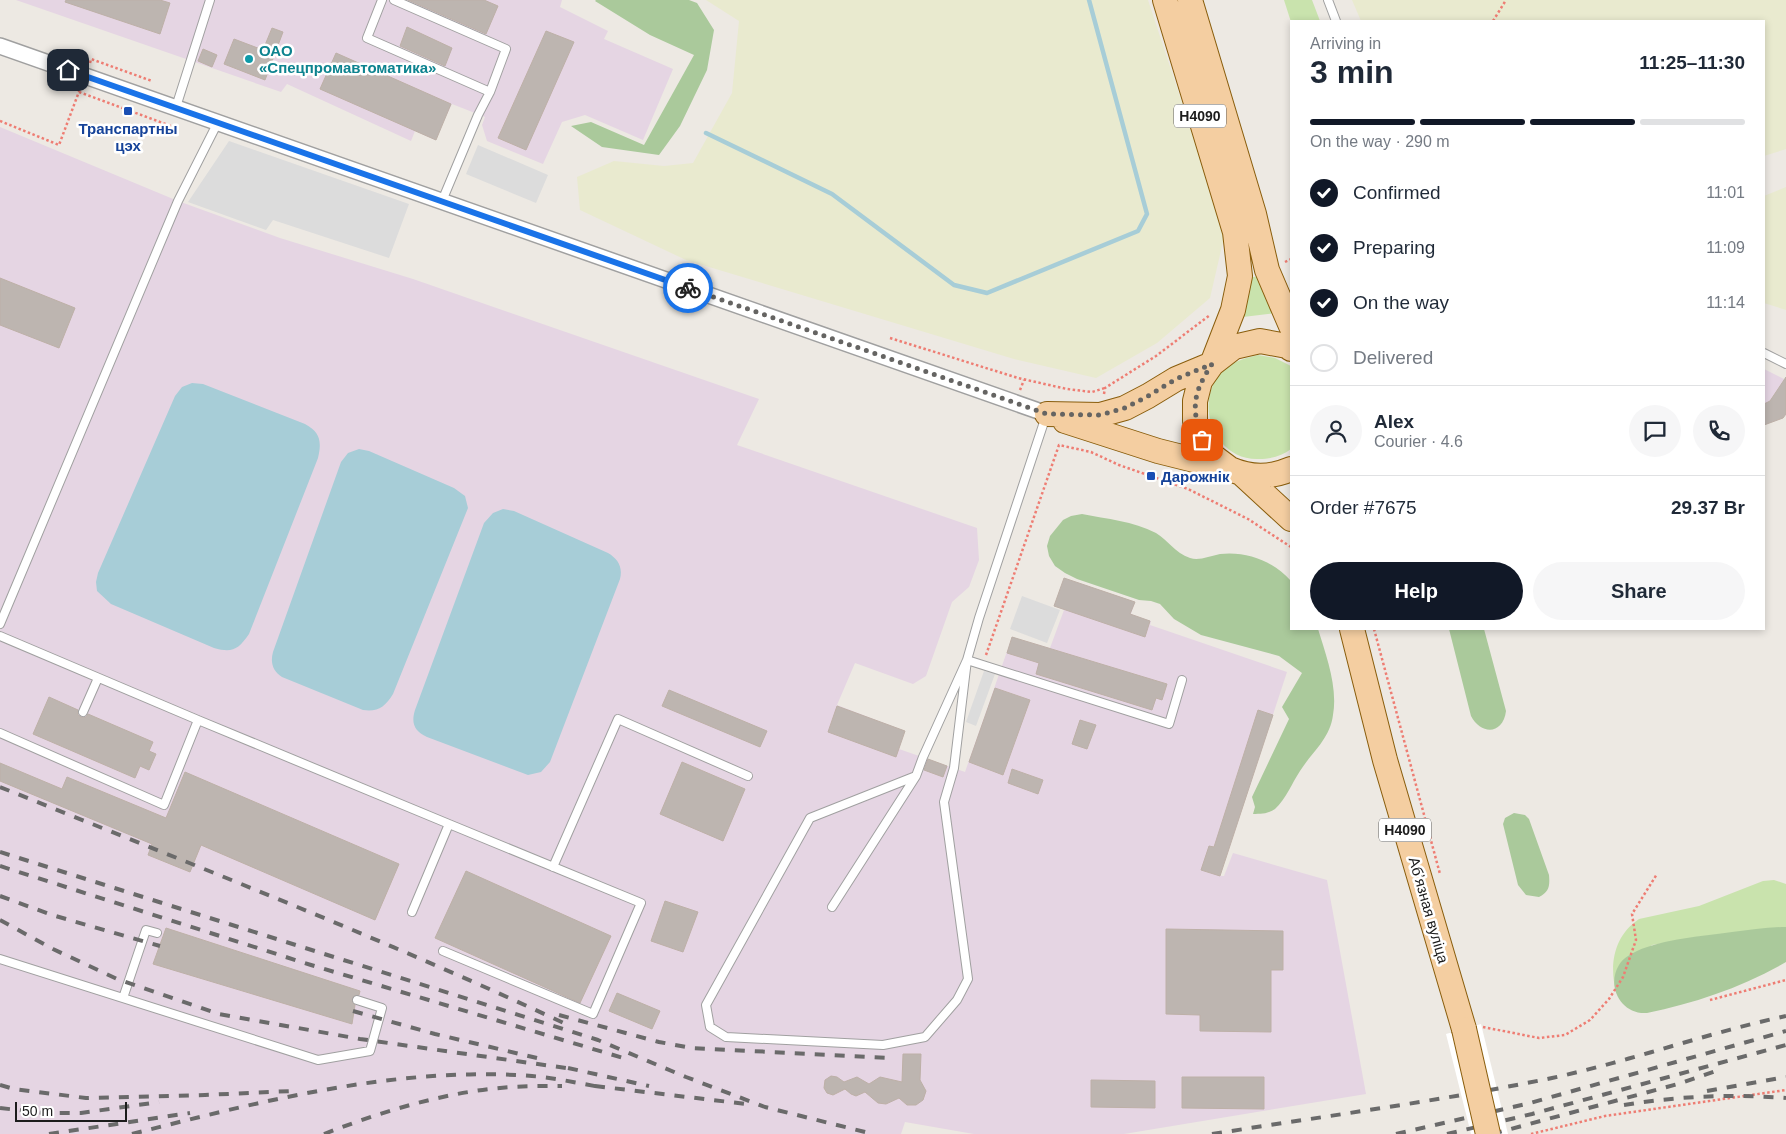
<!DOCTYPE html>
<meta charset="utf-8">
<style>
:root{--surface:#fff;--page:#f6f6f7;--text:#1f2937;--muted:#747a83;--line:#e0e1e3;--accent:#111827}
body{margin:0;font-family:Arial,sans-serif;background:var(--page);color:var(--text);height:100vh;display:flex;flex-direction:column;font-size:19px;white-space:nowrap}
*{box-sizing:border-box;margin:0}
p{font-size:16px;color:var(--muted)}
.icon{flex:none;width:28px;height:28px;fill:none;stroke:currentColor;stroke-width:2;stroke-linecap:round;stroke-linejoin:round}
.map{position:relative;flex:1;overflow:hidden}
.drawer{position:absolute;left:1290px;top:20px;width:475px;height:610px;display:flex;flex-direction:column;background:var(--surface);border-radius:0px;box-shadow:0 2px 8px #0003}
.drawer>*{flex:none}
.scale{position:absolute;left:15px;bottom:12px;width:112px;box-sizing:border-box;padding-left:5px;border:2px solid #1c1c1c;border-top:0;font-size:14px;line-height:18px;white-space:nowrap;color:#1c1c1c;-webkit-text-stroke:4px #fff;paint-order:stroke}
.pin{position:absolute;display:grid;place-items:center;width:42px;height:42px;color:#fff;margin:-21px;border-radius:10px;box-shadow:0 2px 8px #0006}
.courier{position:absolute;display:grid;place-items:center;width:50px;height:50px;margin:-25px;border:4px solid #1a73e8;border-radius:50%;background:#fff;color:#222;box-shadow:0 1px 6px #0007}
.summary em{font-style:normal;font-weight:800}
.summary div{display:flex;flex-direction:column-reverse}
.summary{display:flex;align-items:center;justify-content:space-between;height:85px;padding:0 20px}
h1{font-size:32px;font-weight:800;line-height:38px}
.bar{display:grid;grid-template-columns:repeat(4,1fr);gap:8px 5px;align-content:center;height:60px;padding:0 20px}
.bar i{height:6px;border-radius:4px;background:var(--line)}
.bar .selected{background:var(--accent)}
.bar p{grid-column:span 4}
.line{display:flex;align-items:center;gap:12px;padding:0 20px;border-top:1px solid var(--line)}
.line div{flex:1}
.round{display:grid;place-items:center;flex:none;width:52px;height:52px;border-radius:26px;background:var(--page)}
ol{padding:0 20px;list-style:none}
li{display:flex;align-items:center;gap:15px;height:55px}
li p{margin-inline-start:auto}
li .icon{padding:5px;border-radius:50%;background:var(--accent);color:#fff;stroke-width:4}
li:last-child{color:var(--muted)}
li i{width:28px;height:28px;border:2px solid var(--line);border-radius:50%}
.action{display:flex;gap:10px;margin-top:auto;padding:10px 20px}
.action a{flex:1;height:58px;border-radius:30px;background:var(--accent);color:#fff;font-size:20px;font-weight:800;line-height:58px;text-align:center}
.action a+a{background:var(--page);color:var(--text)}
.map>svg:first-child{display:block}
</style>
<div class="map">
<svg width="1786" height="1134" viewBox="0 0 1786 1134">
<rect width="100%" height="100%" fill="#ede9e3"/>
<path fill="#e5d5e3" d="M16 0H562L560 7 608 31 604 39 673 69 643 140 585 115 562 122 543 164 487 141 482 125 485 117 452 104 435 140 415 131 411 141 287 84 281 92Z
M0 127 178 201 280 238 413 279 759 399 737 445 977 528 979 560 969 587 952 602 926 676 913 684 855 663 837 705 905 731 899 749 965 772 1012 637 1050 648 1064 610 1054 606 1064 578 1135 602 1131 614 1151 621 1150 625 1287 672 1220 876H1224L1233 853 1327 880 1366 1094 1124 1134H974L905 1122 901 1134H0Z
M1764 369 1786 380V414L1783 418 1764 425Z"/>
<path fill="#e9eacf" d="M706 0H1148L1225 233 1210 298 1157 343 1096 378 1014 359 686 260 580 210 577 177 614 161 664 166 693 163 732 93 739 21Z
M1352 0H1786V149L1764 156V21H1361Z
M1786 187V310L1764 303V196Z"/>
<path fill="#c9e3ad" d="M1284 0H1312L1320 21 1291 22Z
M1259 276 1275 313 1243 317 1248 278Z
M1258 355 1275 358 1291 366V449C1282 456 1271 459 1259 459 1212 461 1191 397 1226 368 1236 360 1247 358 1258 355Z
M1774 880 1786 884V927L1697 937 1652 945 1615 981 1616 992C1609 964 1614 936 1639 919L1699 906 1763 881Z"/>
<path fill="#aac99b" d="M596 0H689L697 3 714 30 707 70 680 126 659 155 602 147 571 126 591 122 644 145 694 55 650 35 595 1Z
M1082 514C1107 519 1133 521 1156 533 1168 540 1175 553 1190 558 1199 561 1210 556 1220 554 1247 551 1273 561 1291 581V629H1318C1326 655 1338 687 1333 715 1330 739 1312 752 1300 771 1292 783 1286 799 1275 809 1268 814 1261 814 1253 814L1255 807 1252 797 1289 719 1282 707 1302 673 1279 656 1201 635 1174 619 1160 604 1151 601 1139 600 1077 579 1065 573 1055 566 1049 556 1047 546 1050 536 1063 520 1071 516Z
M1449 629H1484L1506 711C1503 735 1481 735 1471 716Z
M1514 813 1525 815 1529 819 1549 875C1550 886 1549 892 1539 897L1526 895 1518 885 1503 824 1505 818Z
M1786 927V962C1743 987 1695 1003 1647 1013 1621 1015 1606 986 1619 965 1623 958 1631 954 1637 951 1663 939 1704 936 1732 932 1750 930 1768 927 1786 927Z"/>
<path fill="#dcdcdc" d="M229 141 409 204 389 258 273 220 266 230 188 202Z
M478 145 548 175 536 203 466 174Z
M1022 596 1060 610 1047 643 1010 629Z
M984 671 995 674 976 726 966 722Z"/>
<path fill="#a7cdd7" d="M192 383 203 384 305 424C320 432 322 441 318 458L249 634C238 650 232 653 214 648L111 604 97 591 96 582 98 573 175 396 182 387Z
M359 449 369 451 454 488 465 496 468 508 393 694C385 707 378 712 363 710L282 677C273 671 270 663 273 652L341 462 348 453Z
M503 509 514 511 608 553C618 559 623 567 620 579L550 762 541 772 528 775 427 737C414 731 411 723 415 710L484 523 493 513Z"/>
<path fill="#fff" d="M1481 1024 1508 1134H1471L1446 1034Z"/>
<g fill="none" stroke-linecap="round" stroke-linejoin="round">
<path stroke="#a7cdd7" stroke-width="4.5" d="M706 133 832 194 954 285 987 293 1138 231 1147 214 1089 0"/>
</g>
<path fill="#bdb5b0" stroke="#bdb0a7" d="M66 0H160L170 3 160 34 65 2Z
M408 0H484L498 6 486 34Z
M407 27 452 48 445 66 400 46Z
M272 28 283 32 265 80 224 64 234 39 263 50Z
M546 31 574 42 526 150 498 138Z
M203 49 217 55 212 67 198 61Z
M336 53 451 104 436 140 320 89Z
M0 278 75 308 59 348 0 325Z
M1786 377V414L1783 418 1764 425V404L1770 401Z
M1064 578 1135 602 1130 614 1150 621 1145 637 1054 606Z
M1012 637 1167 684 1162 700 1156 698 1152 710 1036 674 1039 663 1007 653Z
M995 688 1030 700 1003 775 969 762Z
M669 690 767 731 760 747 662 706Z
M49 697 78 710V715L81 717H86L88 714 153 742 149 751 156 754 149 770 140 766 135 778 33 734Z
M837 706 905 731 896 757 828 732Z
M1258 710 1273 715 1220 876 1201 870 1209 846 1214 847Z
M1080 720 1096 725 1087 749 1072 744Z
M928 759 947 766 943 777 924 770Z
M682 762 745 789 723 841 660 814Z
M0 763 62 789 67 777 166 818 185 772 399 864 375 920 201 845 190 872 148 855 152 844 0 781Z
M1012 769 1043 780 1038 794 1008 783Z
M466 871 611 936 580 1003 435 938Z
M665 901 698 912 683 952 651 941Z
M166 928 360 991 359 995 354 996 352 999 353 1003 355 1005 352 1024 153 964Z
M1166 929 1283 931V970H1271V1032L1200 1031V1015L1166 1014Z
M617 993 660 1011 652 1029 609 1011Z
M903 1054H921L920 1080 926 1091 923 1100 916 1105H907L899 1098 886 1104 878 1103 865 1092 856 1096 851 1094 845 1089 833 1095 827 1093 824 1088 825 1080 831 1076 837 1077 844 1082 857 1077 869 1084 880 1077 902 1082Z
M1182 1077H1264V1109L1182 1108Z
M1091 1080 1155 1081V1108L1091 1107Z"/>
<g fill="none" stroke-linecap="round" stroke-linejoin="round">
<g stroke="#a0a0a0" stroke-width="10">
<path id="service" d="M382 0 367 38 490 92
M394 0 506 49 490 92 478 115 442 201
M1328 0 1336 21
M176 107 210 0
M1764 353 1786 364
M1046 416 979 618 967 660 923 757 916 776 810 818 706 1005 710 1027 726 1037 883 1045 925 1037 957 1000 968 979 944 802 954 768 967 660 1169 724 1182 680
M0 624 178 201 218 122
M0 636 198 720
M83 712 98 678
M0 733 164 805 198 720 449 824
M553 867 618 719 748 776
M832 907 916 776
M412 912 449 824 641 903 593 1014 443 951
M0 959 318 1060 370 1051 382 1008 357 1000
M123 998 146 930 157 933"/>
</g>
<g stroke="#a0a0a0" stroke-width="18">
<path id="minor" d="M0 46 1047 414"/>
</g>
<g stroke="#895d0c" stroke-width="26">
<path id="primary" d="M1165 0 1235 232 1240 276 1233 310 1212 364 1200 381 1195 401V421L1202 440 1214 457 1230 469
M1190 0 1254 214 1267 270 1291 326
M1047 414 1100 415 1125 408 1148 396 1176 379 1212 364 1234 347 1260 341 1287 346 1291 349
M1065 421 1158 451 1230 469C1251 478 1270 478 1291 469
M1241 473 1291 519
M1352 629 1385 760 1464 1029"/>
</g>
<path stroke="#ee7d73" stroke-width="2.5" stroke-dasharray="2.5 2.5" stroke-linecap="butt" d="M1493 21 1506 0
M90 63 91 59 152 81
M79 92 171 126
M0 121 59 145 80 89
M1285 262 1291 259
M890 338 1018 378 1067 389 1092 392 1105 388
M1020 390 1024 380
M1104 394 1105 388 1156 356 1210 315
M1374 629 1440 874
M986 655 1059 445 1091 452 1119 465 1188 489 1248 519 1291 547
M1710 1000 1786 980
M1483 1027 1539 1038 1565 1035 1590 1020 1609 999 1623 977 1636 940 1632 914 1657 874
M1531 1134 1605 1116 1786 1090"/>
<use href="#service" stroke="#fff" stroke-width="8"/>
<use href="#minor" stroke="#fff" stroke-width="15"/>
<use href="#primary" stroke="#f4cea1" stroke-width="24"/>
<path stroke="#6a6a6a" stroke-width="4" stroke-dasharray="10 10" stroke-linecap="butt" d="M0 787C191 864 382 938 568 1025
M0 852 598 1040 686 1077 765 1107 873 1134
M0 866 311 965 630 1060
M0 896 52 915 160 946
M0 920 53 949 117 979 219 1014 360 1039 573 1069
M353 1011 435 1034 537 1058
M559 1015 659 1042 692 1048 892 1058
M568 1068 649 1086
M0 1085 14 1089 86 1098 205 1095 292 1091
M595 1086 746 1104
M1707 1091 1786 1077
M1624 1105C1678 1096 1732 1094 1786 1098
M0 1108 44 1113H81L159 1102
M49 1134 190 1113
M132 1134C262 1101 397 1066 532 1076 555 1078 578 1083 600 1087
M324 1134C383 1111 448 1091 512 1087 529 1086 546 1086 562 1086
M1212 1134C1326 1116 1440 1101 1552 1078 1631 1061 1707 1033 1786 1016
M1396 1134 1530 1103 1786 1031
M1447 1134 1532 1114 1786 1045
M1492 1134 1678 1084 1716 1071"/>
<g stroke="#895d0c" stroke-width="26" stroke-linecap="butt">
<path id="primary-bridge" d="M1464 1029 1488 1134"/>
</g>
<use href="#primary-bridge" stroke="#f4cea1" stroke-width="24"/>
</g>
<g fill="none" stroke-linecap="round" stroke-linejoin="round">
<path stroke="#656462" stroke-width="5" stroke-dasharray="0 9" d="M688 288 1047 414 1100 415 1125 408 1148 396 1176 379 1212 364C1193 393 1191 407 1202 440"/>
<path stroke="#1a73e8" stroke-width="6" d="M68 70 688 288"/>
</g>
<circle fill="#0f9aa8" stroke="#fff" stroke-width="2" cx="249" cy="59" r="5"/>
<g fill="#1a4fb4" stroke="#fff" stroke-width="2">
<rect x="123" y="106" width="10" height="10" rx="2.5"/>
<rect x="1146" y="471" width="10" height="10" rx="2.5"/>
</g>
<g text-anchor="middle" dominant-baseline="central" stroke-width="5" stroke-linejoin="round" paint-order="stroke">
<g fill="#fff" stroke="#606060" stroke-width="1">
<rect x="1174" y="104.5" width="52" height="23" rx="4"/>
<rect x="1379" y="818.5" width="52" height="23" rx="4"/>
</g>
<g font-size="14" font-weight="bold" fill="#1c1c1c">
<text x="1200" y="116">Н4090</text>
<text x="1405" y="830">Н4090</text>
</g>
<g font-size="15" font-weight="bold" fill="#0d838f" stroke="#fff" text-anchor="start">
<text x="259" y="50">ОАО<tspan x="259" dy="17">«Спецпромавтоматика»</tspan></text>
</g>
<g font-size="15" font-weight="bold" fill="#164399" stroke="#fff">
<text x="128" y="128">Транспартны<tspan x="128" dy="17">цэх</tspan></text>
<text x="1161" y="476" text-anchor="start">Дарожнік</text>
</g>
<g font-size="15" fill="#1c1c1c" stroke="#fff">
<text transform="translate(1429 910) rotate(74)">Абʼязная вуліца</text>
</g>
</g>
</svg>
<div class="scale">50 m</div>
<div class="pin" style="left:1202px;top:440px;background:#ea580c"><svg class="icon" aria-label="bag" viewBox="0 0 24 24"><path d="M5 8h14l-1 12H6zM9 8a3 3 0 0 1 6 0"/></svg></div>
<div class="pin" style="left:68px;top:70px;background:#1f2937"><svg class="icon" aria-label="home" viewBox="0 0 24 24"><path d="M3 11l9-7 9 7M6 9v11h12V9"/></svg></div>
<div class="courier" style="left:688px;top:288px"><svg class="icon" aria-label="bike" viewBox="0 0 24 24"><circle cx="6" cy="16" r="4"/><circle cx="18" cy="16" r="4"/><path d="M6 16l4-8h5l3 8M10 8l3 8H6M13 5h3"/></svg></div>
<section class="drawer">
<div class="summary"><div><h1>3 min</h1><p>Arriving in</p></div><em>11:25–11:30</em></div>
<div class="bar"><i class="selected"></i><i class="selected"></i><i class="selected"></i><i></i><p>On the way · 290 m</p></div>
<ol>
<li><svg class="icon" aria-label="check" viewBox="0 0 24 24"><path d="M5 12l5 5 9-10"/></svg>Confirmed<p>11:01</p></li>
<li><svg class="icon" aria-label="check" viewBox="0 0 24 24"><path d="M5 12l5 5 9-10"/></svg>Preparing<p>11:09</p></li>
<li><svg class="icon" aria-label="check" viewBox="0 0 24 24"><path d="M5 12l5 5 9-10"/></svg>On the way<p>11:14</p></li>
<li><i></i>Delivered</li>
</ol>
<div class="line" style="height:90px"><a class="round"><svg class="icon" aria-label="person" viewBox="0 0 24 24"><circle cx="12" cy="8" r="4"/><path d="M4 21q1-7 8-7t8 7"/></svg></a><div><b>Alex</b><p>Courier · 4.6</p></div><a class="round"><svg class="icon" aria-label="chat" viewBox="0 0 24 24"><path d="M4 5h16v11H9l-5 4z"/></svg></a><a class="round"><svg class="icon" aria-label="phone" viewBox="0 0 24 24"><path d="M5 4h4l2 5-3 2q2 4 5 5l2-3 5 2v4C11 20 4 13 5 4z"/></svg></a></div>
<div class="line" style="height:65px"><div>Order #7675</div><b>29.37 Br</b></div>
<div class="action"><a>Help</a><a>Share</a></div>
</section>
</div>
